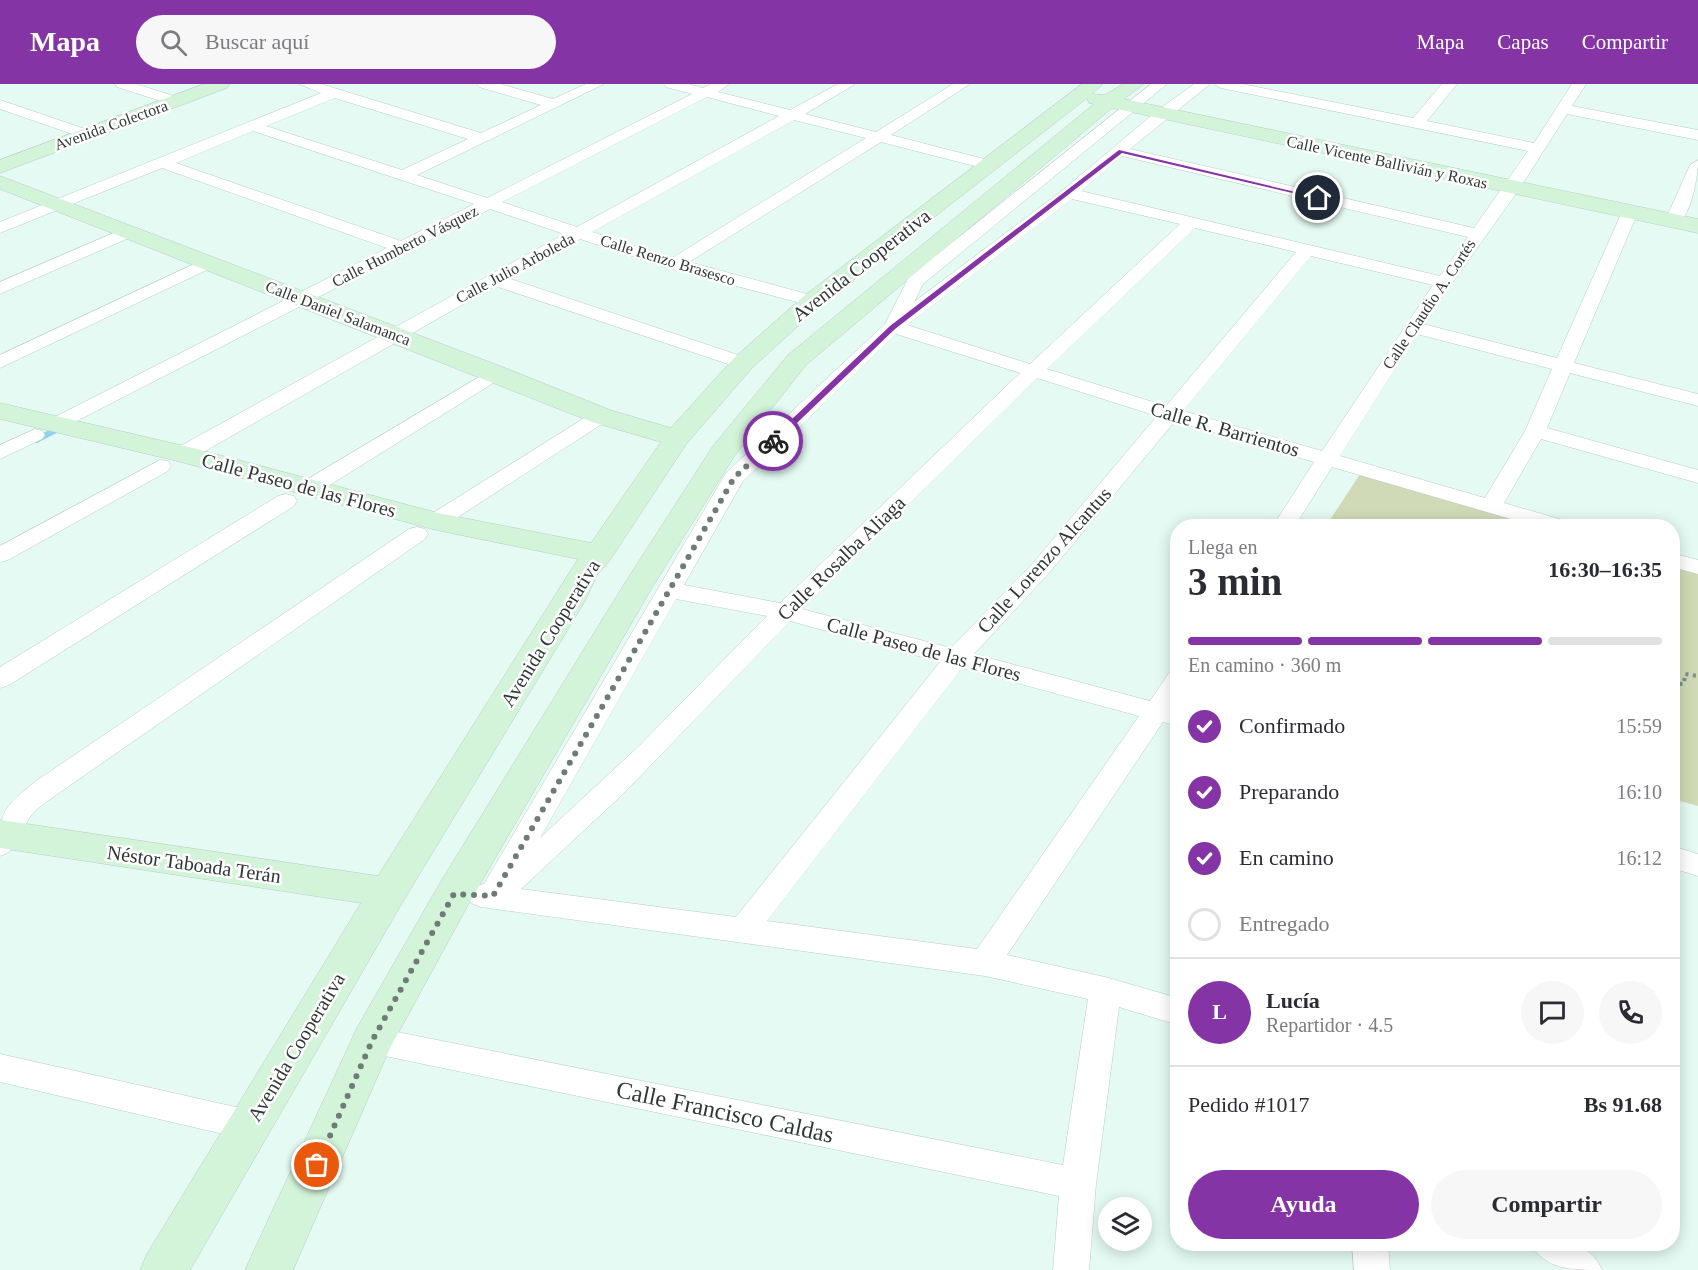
<!DOCTYPE html>
<html lang="es">
<meta charset="utf-8">
<style>
:root{--surface:#fff;--page:#f7f7f7;--text:#2b2b33;--muted:#7c7c81;--line:#e1e1e2;--accent:#8434a4}
body{margin:0;font-family:Georgia,serif;background:var(--page);color:var(--text);height:100vh;display:flex;flex-direction:column;font-size:22px;white-space:nowrap}
*{box-sizing:border-box;margin:0}
p{font-size:20px;color:var(--muted)}
.icon{flex:none;width:33px;height:33px;fill:none;stroke:currentColor;stroke-width:2;stroke-linecap:round;stroke-linejoin:round}
.map{position:relative;flex:1;overflow:hidden}
.panel{position:absolute;left:1170px;top:435px;width:510px;height:732px;display:flex;flex-direction:column;background:var(--surface);border-radius:24px;box-shadow:0 3px 15px #0003}
.panel>*{flex:none}
.fabs{position:absolute;left:1098px;top:1113px;display:grid;gap:12px}
.fabs a{display:grid;place-items:center;width:54px;height:54px;border-radius:50%;background:var(--surface);box-shadow:0 3px 15px #0003;font-size:30px}
.pin{position:absolute;display:grid;place-items:center;width:51px;height:51px;color:#fff;margin:-26px;border:3px solid #fff;border-radius:50%;box-shadow:0 2px 6px #0007}
.courier{position:absolute;display:grid;place-items:center;width:60px;height:60px;margin:-30px;border:4px solid #8434a4;border-radius:50%;background:#fff;color:#222;box-shadow:0 2px 8px #0007}
.summary em{font-style:normal;font-weight:600}
.summary div{display:flex;flex-direction:column-reverse}
.summary{display:flex;align-items:center;justify-content:space-between;height:102px;padding:0 18px}
h1{font-size:39px;font-weight:600;line-height:45px}
.bar{display:grid;grid-template-columns:repeat(4,1fr);gap:9px 6px;align-content:center;height:72px;padding:0 18px}
.bar i{height:8px;border-radius:4px;background:var(--line)}
.bar .selected{background:var(--accent)}
.bar p{grid-column:span 4}
.line{display:flex;align-items:center;gap:15px;padding:0 18px;border-top:2px solid var(--line)}
.line div{flex:1}
.round{display:grid;place-items:center;flex:none;width:63px;height:63px;border-radius:32px;background:var(--page)}
ol{padding:0 18px;list-style:none}
li{display:flex;align-items:center;gap:18px;height:66px}
li p{margin-inline-start:auto}
li .icon{padding:6px;border-radius:50%;background:var(--accent);color:#fff;stroke-width:4}
li:last-child{color:var(--muted)}
li i{width:33px;height:33px;border:3px solid var(--line);border-radius:50%}
.primary-button{display:flex;gap:12px;margin-top:auto;padding:12px 18px}
.primary-button a{flex:1;height:69px;border-radius:36px;background:var(--accent);color:#fff;font-size:24px;font-weight:600;line-height:69px;text-align:center}
.primary-button a+a{background:var(--page);color:var(--text)}
header{display:flex;align-items:center;gap:36px;box-sizing:border-box;height:84px;padding:0 30px;background:var(--accent);color:#fff}
header strong{font-size:28px}
nav{display:flex;gap:33px;margin-inline-start:auto;font-size:21px}
.search{width:420px;height:54px;background:var(--page);display:flex;align-items:center;gap:15px;box-sizing:border-box;padding:0 21px;border-radius:33px;color:var(--muted);font-size:22px}
.map>svg:first-child{display:block}
</style>
<header>
<strong>Mapa</strong>
<div class="search"><svg class="icon" aria-label="search" viewBox="0 0 24 24"><circle cx="10" cy="10" r="6"/><path d="M15 15l6 6"/></svg>Buscar aquí</div>
<nav><a>Mapa</a><a>Capas</a><a>Compartir</a></nav>
</header>
<div class="map">
<svg width="1698" height="1186" viewBox="0 0 1698 1186">
<rect width="100%" height="100%" fill="#e4faf3"/>
<path fill="#d1dab6" d="M1366 381 1564 442H1326Z
M1672 476 1698 484V722L1673 715Z"/>
<g fill="none" stroke-linecap="round" stroke-linejoin="round">
<path stroke="#94d0ef" stroke-width="6" d="M36 356 60 344"/>
<g stroke="#b7cdc6" stroke-width="1">
<path id="street" d="M115 0H136L180 14 182 17 180 20H170L117 3Z
M299 0H321L481 49 541 21 479 3 477 0H500L553 15 586 0H604L417 91 487 114 692 10 666 3 664 0H688L703 4 711 0H729L718 8 790 26 838 0H855L805 30 876 48 953 0H970L891 51 996 78 998 81 990 86 881 58 689 178 818 213 821 217 818 221 812 222 668 184 580 155 508 194 750 275 753 279 750 283 743 285 495 202 191 375H175L172 370 175 365 564 150 490 125 61 345H47L44 341 47 337 387 164 162 84 0 149V138L321 9ZM707 13 779 32 577 143 502 118ZM335 14 468 55 402 86 266 42ZM794 36 866 54 672 174 592 148ZM253 47 474 120 401 157 176 79Z
M1151 0H1167L923 200 914 218 1063 106 1158 26 1194 0H1210L1130 65 1474 144 1528 67 1221 4 1214 0H1242L1413 34 1442 0H1457L1427 37 1534 59 1572 0H1586L1572 22 1698 46V56L1567 30 1520 104 1423 240 1557 274 1622 128 1624 124H1636L1638 128 1574 279 1698 310V322L1570 289 1547 344 1698 386V399L1541 355 1504 419 1566 437 1569 442H1535L1332 383 1295 442H1273L1314 378 1175 337 1049 489 974 570 1150 617 1169 589 1178 587V615L1173 623 1178 624V642L1163 638 1007 871 1105 893 1178 914V941L1119 923 1096 1100 1089 1186H1053L1059 1112 361 967 356 957 361 947 372 943 1063 1081 1088 915 985 892 481 823 471 819 466 811 471 803 484 800 726 389 885 240 909 193ZM1122 72 1468 153 1440 192 1081 107ZM1072 115 1180 140 1030 280 907 241ZM1195 144 1296 168 1166 322 1047 285ZM1311 172 1433 201 1322 367 1183 327ZM896 250 1020 289 780 519 684 501 743 397ZM1417 250 1552 285 1525 347 1485 414 1340 372ZM1037 294 1157 332 1033 479 951 564 802 525ZM676 515 767 532 639 662 540 754ZM790 537 940 578 736 833 521 805 623 710ZM962 584 1139 632 977 865 767 837Z
M0 16 91 47 94 50 86 55 81 53 0 25Z
M1698 76C1698 92 1691 138 1673 142L1667 141 1665 137 1690 81Z
M125 144 131 145 133 149 131 153 0 210V198Z
M207 174 216 179 213 183 0 284V271Z
M496 283 506 289 503 293 317 409H301L298 404 301 399Z
M601 326 608 328 611 332 608 336 444 442H428L425 437 428 432 594 328Z
M35 345 42 347 45 351 42 355 0 375V361Z
M160 376 168 377 171 382 168 387 8 476 0 478V462Z
M286 410 294 412 297 417 294 422 9 601 0 604V583L278 412Z
M417 443 425 445 428 450 425 455 56 711C48 717 36 724 30 733 19 748 21 765 0 772 0 727 1 725 36 697L409 445Z
M1672 469 1698 476V490L1672 483Z
M1672 762 1698 770V792L1672 784Z
M0 970 249 1026 261 1030 266 1041 261 1052 249 1056 0 998Z
M1352 1160H1388L1390 1186H1354Z
M1531 1160C1559 1157 1590 1156 1602 1186 1572 1186 1545 1186 1531 1160Z"/>
</g>
<g stroke="#b7cdc6" stroke-width="1">
<path id="secondary" d="M204 0H230L227 4 0 89V76Z
M1082 0H1103L1092 10 1105 11 1123 0H1144L1124 15 1698 135V149L1112 24 806 281 735 371 653 502 468 821 390 964 293 1186H245L357 944 440 799 623 502 713 362 788 271 1094 20 1089 19 1087 14 820 222 752 284 687 359 610 476 597 491 585 517 402 819 190 1186H140L147 1170 361 819 0 764V736L378 792 578 475 436 446 177 377 0 335V319L193 364 438 429 591 459 661 358 592 338 0 105V92L505 284 610 326 671 344 734 274 804 212Z"/>
</g>
<path stroke="#808f8b" stroke-width="4" stroke-dasharray="3 4.5" stroke-linecap="butt" d="M1672 600H1684L1685 590 1698 592"/>
<use href="#street" fill="#fff" fill-rule="evenodd"/>
<use href="#secondary" fill="#d3f4d8" fill-rule="evenodd"/>
</g>
<path fill="#8434a4" d="M1119 66 1321 114 1318 115 1122 69 895 245 776 359H770V356L890 242Z"/>
<g fill="none" stroke-linecap="round" stroke-linejoin="round">
<path stroke="#6e7b77" stroke-width="6" stroke-dasharray="0 10.8" d="M317 1081 372 957 454 810 493 812 734 394 773 357"/>
</g>
<g text-anchor="middle" dominant-baseline="central" stroke-width="5" stroke-linejoin="round" paint-order="stroke">
<g font-size="16" fill="#2e3734" stroke="#fff">
<text transform="translate(111 41) rotate(-20)">Avenida Colectora</text>
<text transform="translate(1387 78) rotate(12)">Calle Vicente Ballivián y Roxas</text>
<text transform="translate(405 162) rotate(-27)">Calle Humberto Vásquez</text>
<text transform="translate(668 176) rotate(17)">Calle Renzo Brasesco</text>
<text transform="translate(515 184) rotate(-28)">Calle Julio Arboleda</text>
<text transform="translate(1429 220) rotate(-56)">Calle Claudio A. Cortés</text>
<text transform="translate(338 229) rotate(21)">Calle Daniel Salamanca</text>
</g>
<g font-size="20" fill="#2e3734" stroke="#fff">
<text transform="translate(861 181) rotate(-38)">Avenida Cooperativa</text>
<text transform="translate(1225 345) rotate(16)">Calle R. Barrientos</text>
<text transform="translate(299 401) rotate(15)">Calle Paseo de las Flores</text>
<text transform="translate(841 474) rotate(-44)">Calle Rosalba Aliaga</text>
<text transform="translate(1044 476) rotate(-48)">Calle Lorenzo Alcantus</text>
<text transform="translate(550 549) rotate(-58)">Avenida Cooperativa</text>
<text transform="translate(924 565) rotate(15)">Calle Paseo de las Flores</text>
<text transform="translate(194 780) rotate(8)">Néstor Taboada Terán</text>
<text transform="translate(296 963) rotate(-59)">Avenida Cooperativa</text>
</g>
<g font-size="24" fill="#2e3734" stroke="#fff">
<text transform="translate(725 1028) rotate(12)">Calle Francisco Caldas</text>
</g>
</g>
</svg>
<div class="fabs">
<a><svg class="icon" aria-label="layers" viewBox="0 0 24 24"><path d="M12 4l9 5-9 5-9-5zM3 14l9 5 9-5"/></svg></a>
</div>
<div class="pin" style="left:317px;top:1081px;background:#ea580c"><svg class="icon" aria-label="bag" viewBox="0 0 24 24"><path d="M5 8h14l-1 12H6zM9 8a3 3 0 0 1 6 0"/></svg></div>
<div class="pin" style="left:1318px;top:114px;background:#1f2937"><svg class="icon" aria-label="home" viewBox="0 0 24 24"><path d="M3 11l9-7 9 7M6 9v11h12V9"/></svg></div>
<div class="courier" style="left:773px;top:357px"><svg class="icon" aria-label="bike" viewBox="0 0 24 24"><circle cx="6" cy="16" r="4"/><circle cx="18" cy="16" r="4"/><path d="M6 16l4-8h5l3 8M10 8l3 8H6M13 5h3"/></svg></div>
<section class="panel">
<div class="summary"><div><h1>3 min</h1><p>Llega en</p></div><em>16:30–16:35</em></div>
<div class="bar"><i class="selected"></i><i class="selected"></i><i class="selected"></i><i></i><p>En camino · 360 m</p></div>
<ol>
<li><svg class="icon" aria-label="check" viewBox="0 0 24 24"><path d="M5 12l5 5 9-10"/></svg>Confirmado<p>15:59</p></li>
<li><svg class="icon" aria-label="check" viewBox="0 0 24 24"><path d="M5 12l5 5 9-10"/></svg>Preparando<p>16:10</p></li>
<li><svg class="icon" aria-label="check" viewBox="0 0 24 24"><path d="M5 12l5 5 9-10"/></svg>En camino<p>16:12</p></li>
<li><i></i>Entregado</li>
</ol>
<div class="line" style="height:108px"><b class="round" style="background:var(--accent);color:#fff">L</b><div><b>Lucía</b><p>Repartidor · 4.5</p></div><a class="round"><svg class="icon" aria-label="chat" viewBox="0 0 24 24"><path d="M4 5h16v11H9l-5 4z"/></svg></a><a class="round"><svg class="icon" aria-label="phone" viewBox="0 0 24 24"><path d="M5 4h4l2 5-3 2q2 4 5 5l2-3 5 2v4C11 20 4 13 5 4z"/></svg></a></div>
<div class="line" style="height:78px"><div>Pedido #1017</div><b>Bs 91.68</b></div>
<div class="primary-button"><a>Ayuda</a><a>Compartir</a></div>
</section>
</div>
